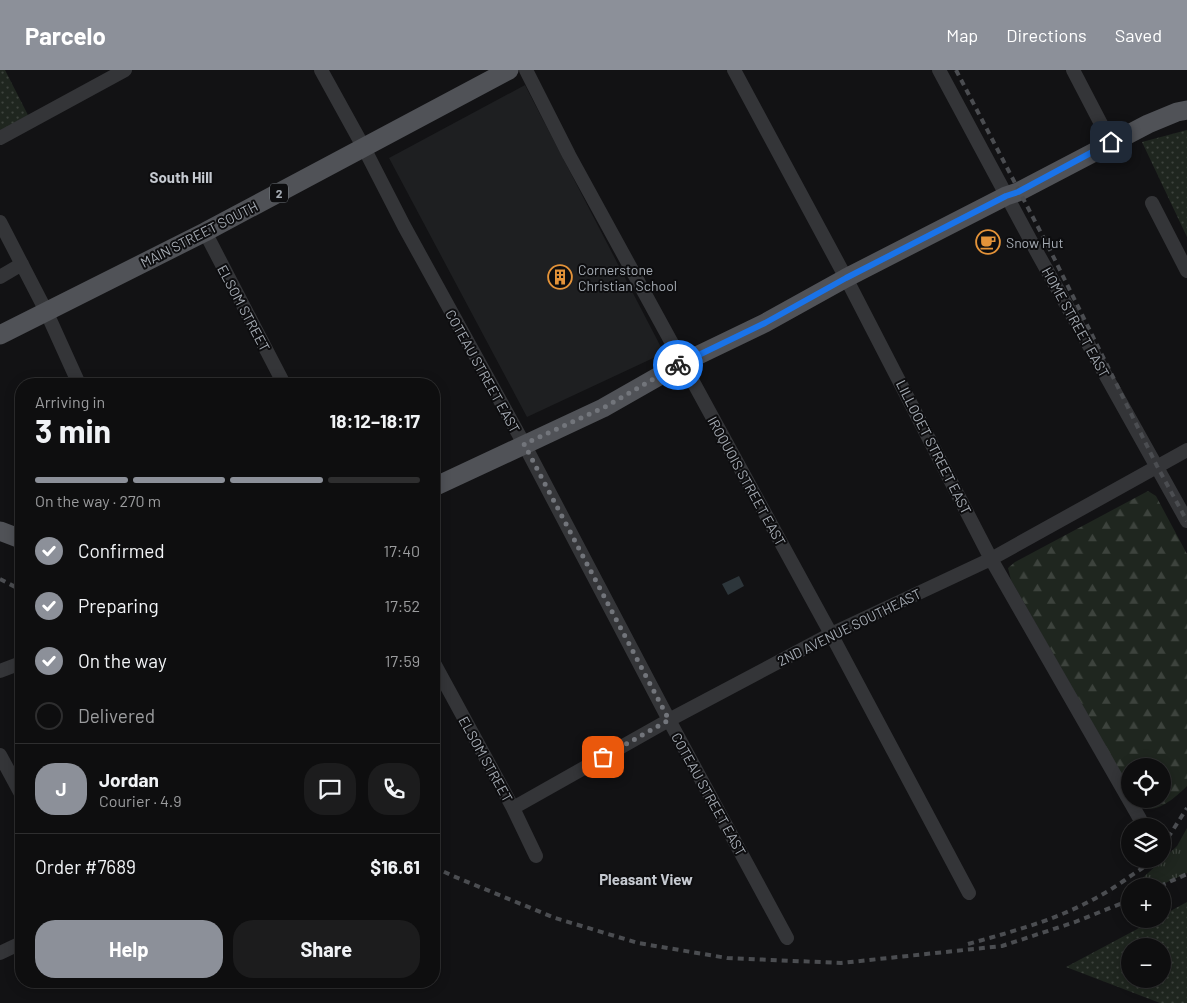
<!DOCTYPE html>
<meta charset="utf-8">
<style>
:root{--surface:#0e0e0f;--page:#1c1c1d;--text:#f1f3f6;--muted:#9b9c9e;--line:#2e2e2f;--accent:#8c9099}
body{margin:0;font-family:Barlow,sans-serif;background:var(--page);color:var(--text);height:100vh;display:flex;flex-direction:column;font-size:19px;white-space:nowrap}
*{box-sizing:border-box;margin:0}
p{font-size:16px;color:var(--muted)}
.icon{flex:none;width:28px;height:28px;fill:none;stroke:currentColor;stroke-width:2;stroke-linecap:round;stroke-linejoin:round}
.map{position:relative;flex:1;overflow:hidden}
.drawer{position:absolute;left:15px;top:308px;width:425px;height:610px;display:flex;flex-direction:column;background:var(--surface);border-radius:20px;box-shadow:0 2px 12px #0003,0 0 0 1px var(--line)}
.drawer>*{flex:none}
.controls{position:absolute;left:1121px;top:688px;display:grid;gap:10px}
.controls a{display:grid;place-items:center;width:50px;height:50px;border-radius:50%;background:var(--surface);box-shadow:0 2px 12px #0003,0 0 0 1px var(--line);font-size:25px}
.pin{position:absolute;display:grid;place-items:center;width:42px;height:42px;color:#fff;margin:-21px;border-radius:10px;box-shadow:0 2px 8px #0006}
.courier{position:absolute;display:grid;place-items:center;width:50px;height:50px;margin:-25px;border:4px solid #1a73e8;border-radius:50%;background:#fff;color:#222;box-shadow:0 1px 6px #0007}
.head em{font-style:normal;font-weight:700}
.head div{display:flex;flex-direction:column-reverse}
.head{display:flex;align-items:center;justify-content:space-between;height:85px;padding:0 20px}
h1{font-size:32px;font-weight:700;line-height:38px}
.bar{display:grid;grid-template-columns:repeat(4,1fr);gap:8px 5px;align-content:center;height:60px;padding:0 20px}
.bar i{height:6px;border-radius:4px;background:var(--line)}
.bar .current{background:var(--accent)}
.bar p{grid-column:span 4}
.line{display:flex;align-items:center;gap:12px;padding:0 20px;border-top:1px solid var(--line)}
.line div{flex:1}
.round{display:grid;place-items:center;flex:none;width:52px;height:52px;border-radius:20px;background:var(--page)}
ol{padding:0 20px;list-style:none}
li{display:flex;align-items:center;gap:15px;height:55px}
li p{margin-inline-start:auto}
li .icon{padding:5px;border-radius:50%;background:var(--accent);color:#fff;stroke-width:4}
li:last-child{color:var(--muted)}
li i{width:28px;height:28px;border:2px solid var(--line);border-radius:50%}
.action{display:flex;gap:10px;margin-top:auto;padding:10px 20px}
.action a{flex:1;height:58px;border-radius:20px;background:var(--accent);color:#fff;font-size:20px;font-weight:700;line-height:58px;text-align:center}
.action a+a{background:var(--page);color:var(--text)}
header{display:flex;align-items:center;gap:30px;box-sizing:border-box;height:70px;padding:0 25px;background:var(--accent);color:#fff}
header strong{font-size:24px}
nav{display:flex;gap:28px;margin-inline-start:auto;font-size:18px}
.map>svg:first-child{display:block}
</style>
<header>
<strong>Parcelo</strong>
<nav><a>Map</a><a>Directions</a><a>Saved</a></nav>
</header>
<div class="map">
<svg width="1187" height="933" viewBox="0 0 1187 933">
<defs>
<pattern id="grass-tufts" width="24" height="20" patternUnits="userSpaceOnUse" patternTransform="scale(1.25)"><rect width="24" height="20" fill="#1f261f"/><path d="M3 7l-1-3M5 7V3M7 7l1-3M15 17l-1-3M17 17v-4M19 17l1-3" fill="none" stroke="#3d433d"/></pattern>
<pattern id="forest-firs" width="22" height="20" patternUnits="userSpaceOnUse" patternTransform="scale(1.25)"><rect width="22" height="20" fill="#1f261f"/><path d="M5 1l3.5 6h-7zM16 11l3.5 6h-7z" fill="#3d433d"/></pattern>
<pattern id="park-dots" width="8" height="8" patternUnits="userSpaceOnUse" patternTransform="scale(1.25)"><rect width="8" height="8" fill="#1f261f"/><path d="M2 2h.1M6 6h.1" fill="none" stroke="#3d433d" stroke-width="1.8" stroke-linecap="round"/></pattern>
</defs>
<rect width="100%" height="100%" fill="#121214"/>
<path fill="#1e1f21" d="M525 15 664 283 527 347 389 88Z"/>
<path fill="url(#grass-tufts)" d="M1187 758V803L1159 816H1134L1177 776Z"/>
<path fill="url(#forest-firs)" d="M1148 421 1156 426 1187 484V716C1175 728 1149 752 1136 729H1162V696H1130V719L1011 510 1008 498 1015 492Z"/>
<path fill="url(#park-dots)" fill-rule="evenodd" d="M0 0H5L30 49 0 65Z
M1187 60V167L1142 72Z
M1187 832V933H1160L1066 897 1156 849H1162L1163 845ZM1130 876H1162V909H1130Z"/>
<path fill="#2d363b" d="M739 506 744 516 728 525 722 514Z"/>
<g fill="none" stroke-linecap="round" stroke-linejoin="round">
<path stroke="#343538" stroke-width="14" d="M321 0 364 78 404 156 524 374 669 650 787 868
M526 0 569 85 831 564 969 823
M734 0 846 208 991 489 1140 749
M939 0 1039 186 1187 451
M1073 0 1111 73
M0 68 125 0
M1152 133 1187 201
M0 152 46 241 79 314
M205 162 284 314
M0 207 22 194
M434 593 513 738 536 786
M0 601 21 593
M0 685 21 724
M513 738 669 650 831 564 991 489 1187 380
M0 883 21 873"/>
<path stroke="#505257" stroke-width="19" d="M0 265 205 162 509 0
M434 417 603 338 682 293 765 253 846 208 1006 126 1018 122 1148 54 1177 42 1187 40
M0 461 21 469"/>
<path stroke="#4b4d51" stroke-width="4" stroke-dasharray="6 5" stroke-linecap="butt" d="M956 0 1050 180 1157 396 1187 451
M0 509 21 520
M1162 777 1187 738
M434 797 453 806 555 848 638 873 727 888 841 893 1002 876 1075 852 1130 830
M1160 816 1187 804
M968 874C1025 858 1075 845 1125 810 1134 803 1145 798 1152 789"/>
</g>
<g fill="none" stroke-linecap="round" stroke-linejoin="round">
<path stroke="#72757b" stroke-width="5" stroke-dasharray="0 9" d="M603 687 669 650 524 374 603 338 678 295"/>
<path stroke="#1a73e8" stroke-width="6" d="M678 295 765 253 846 208 1006 126 1018 122 1111 72"/>
</g>
<defs>
<g id="cafe-ring" transform="scale(1.25)"><circle r="9.5" fill="#0d0d0f" stroke="#e49339" stroke-width="1.5"/><path d="M-5.5-4.5H6V0H3Q3 3.5 0 3.5H-2.5Q-5.5 3.5-5.5 0ZM3-3.2v2h1.7v-2ZM-6 4.5H4V6H-6Z" fill="#e49339"/></g>
<g id="building-ring" transform="scale(1.25)"><circle r="9.5" fill="#0d0d0f" stroke="#e49339" stroke-width="1.5"/><path d="M-4-6H4V6H1V3H-1V6H-4ZM-2.5-4.3h1.7v1.8h-1.7ZM.8-4.3h1.7v1.8H.8ZM-2.5-1h1.7V.8h-1.7ZM.8-1h1.7V.8H.8Z" fill="#e49339"/></g>
</defs>
<g fill-rule="evenodd">
<use href="#cafe-ring" x="988" y="172"/>
<use href="#building-ring" x="560" y="207"/>
</g>
<g text-anchor="middle" dominant-baseline="central" stroke-width="4" stroke-linejoin="round" paint-order="stroke">
<rect fill="#0d0d0f" stroke="#777c82" stroke-width="1" x="270" y="113.5" width="18" height="19" rx="4"/>
<g font-size="12" font-weight="bold" fill="#a5abb3">
<text x="279" y="123">2</text>
</g>
<g font-size="14" fill="#a5abb3" stroke="#0d0d0f">
<text transform="translate(199 164) rotate(-27)">MAIN STREET SOUTH</text>
<text transform="translate(244 238) rotate(62)">ELSOM STREET</text>
<text transform="translate(1076 252) rotate(61)">HOME STREET EAST</text>
<text transform="translate(483 301) rotate(61)">COTEAU STREET EAST</text>
<text transform="translate(934 377) rotate(63)">LILLOOET STREET EAST</text>
<text transform="translate(747 411) rotate(61)">IROQUOIS STREET EAST</text>
<text transform="translate(849 557) rotate(-26)">2ND AVENUE SOUTHEAST</text>
<text transform="translate(486 689) rotate(61)">ELSOM STREET</text>
<text transform="translate(709 724) rotate(61)">COTEAU STREET EAST</text>
</g>
<g font-size="14" fill="#a5abb3" stroke="#0d0d0f" text-anchor="start">
<text x="1006" y="172">Snow Hut</text>
<text x="578" y="199">Cornerstone<tspan x="578" dy="16">Christian School</tspan></text>
</g>
<g font-size="15" font-weight="bold" fill="#c5c9d0" stroke="#0d0d0f">
<text x="181" y="107">South Hill</text>
<text x="646" y="809">Pleasant View</text>
</g>
</g>
</svg>
<div class="controls">
<a><svg class="icon" aria-label="locate" viewBox="0 0 24 24"><circle cx="12" cy="12" r="6"/><path d="M12 2v4M12 18v4M2 12h4M18 12h4"/></svg></a>
<a><svg class="icon" aria-label="layers" viewBox="0 0 24 24"><path d="M12 4l9 5-9 5-9-5zM3 14l9 5 9-5"/></svg></a>
<a>+</a>
<a>−</a>
</div>
<div class="pin" style="left:603px;top:687px;background:#ea580c"><svg class="icon" aria-label="bag" viewBox="0 0 24 24"><path d="M5 8h14l-1 12H6zM9 8a3 3 0 0 1 6 0"/></svg></div>
<div class="pin" style="left:1111px;top:72px;background:#1f2937"><svg class="icon" aria-label="home" viewBox="0 0 24 24"><path d="M3 11l9-7 9 7M6 9v11h12V9"/></svg></div>
<div class="courier" style="left:678px;top:295px"><svg class="icon" aria-label="bike" viewBox="0 0 24 24"><circle cx="6" cy="16" r="4"/><circle cx="18" cy="16" r="4"/><path d="M6 16l4-8h5l3 8M10 8l3 8H6M13 5h3"/></svg></div>
<section class="drawer">
<div class="head"><div><h1>3 min</h1><p>Arriving in</p></div><em>18:12–18:17</em></div>
<div class="bar"><i class="current"></i><i class="current"></i><i class="current"></i><i></i><p>On the way · 270 m</p></div>
<ol>
<li><svg class="icon" aria-label="check" viewBox="0 0 24 24"><path d="M5 12l5 5 9-10"/></svg>Confirmed<p>17:40</p></li>
<li><svg class="icon" aria-label="check" viewBox="0 0 24 24"><path d="M5 12l5 5 9-10"/></svg>Preparing<p>17:52</p></li>
<li><svg class="icon" aria-label="check" viewBox="0 0 24 24"><path d="M5 12l5 5 9-10"/></svg>On the way<p>17:59</p></li>
<li><i></i>Delivered</li>
</ol>
<div class="line" style="height:90px"><b class="round" style="background:var(--accent);color:#fff">J</b><div><b>Jordan</b><p>Courier · 4.9</p></div><a class="round"><svg class="icon" aria-label="chat" viewBox="0 0 24 24"><path d="M4 5h16v11H9l-5 4z"/></svg></a><a class="round"><svg class="icon" aria-label="phone" viewBox="0 0 24 24"><path d="M5 4h4l2 5-3 2q2 4 5 5l2-3 5 2v4C11 20 4 13 5 4z"/></svg></a></div>
<div class="line" style="height:65px"><div>Order #7689</div><b>$16.61</b></div>
<div class="action"><a>Help</a><a>Share</a></div>
</section>
</div>
